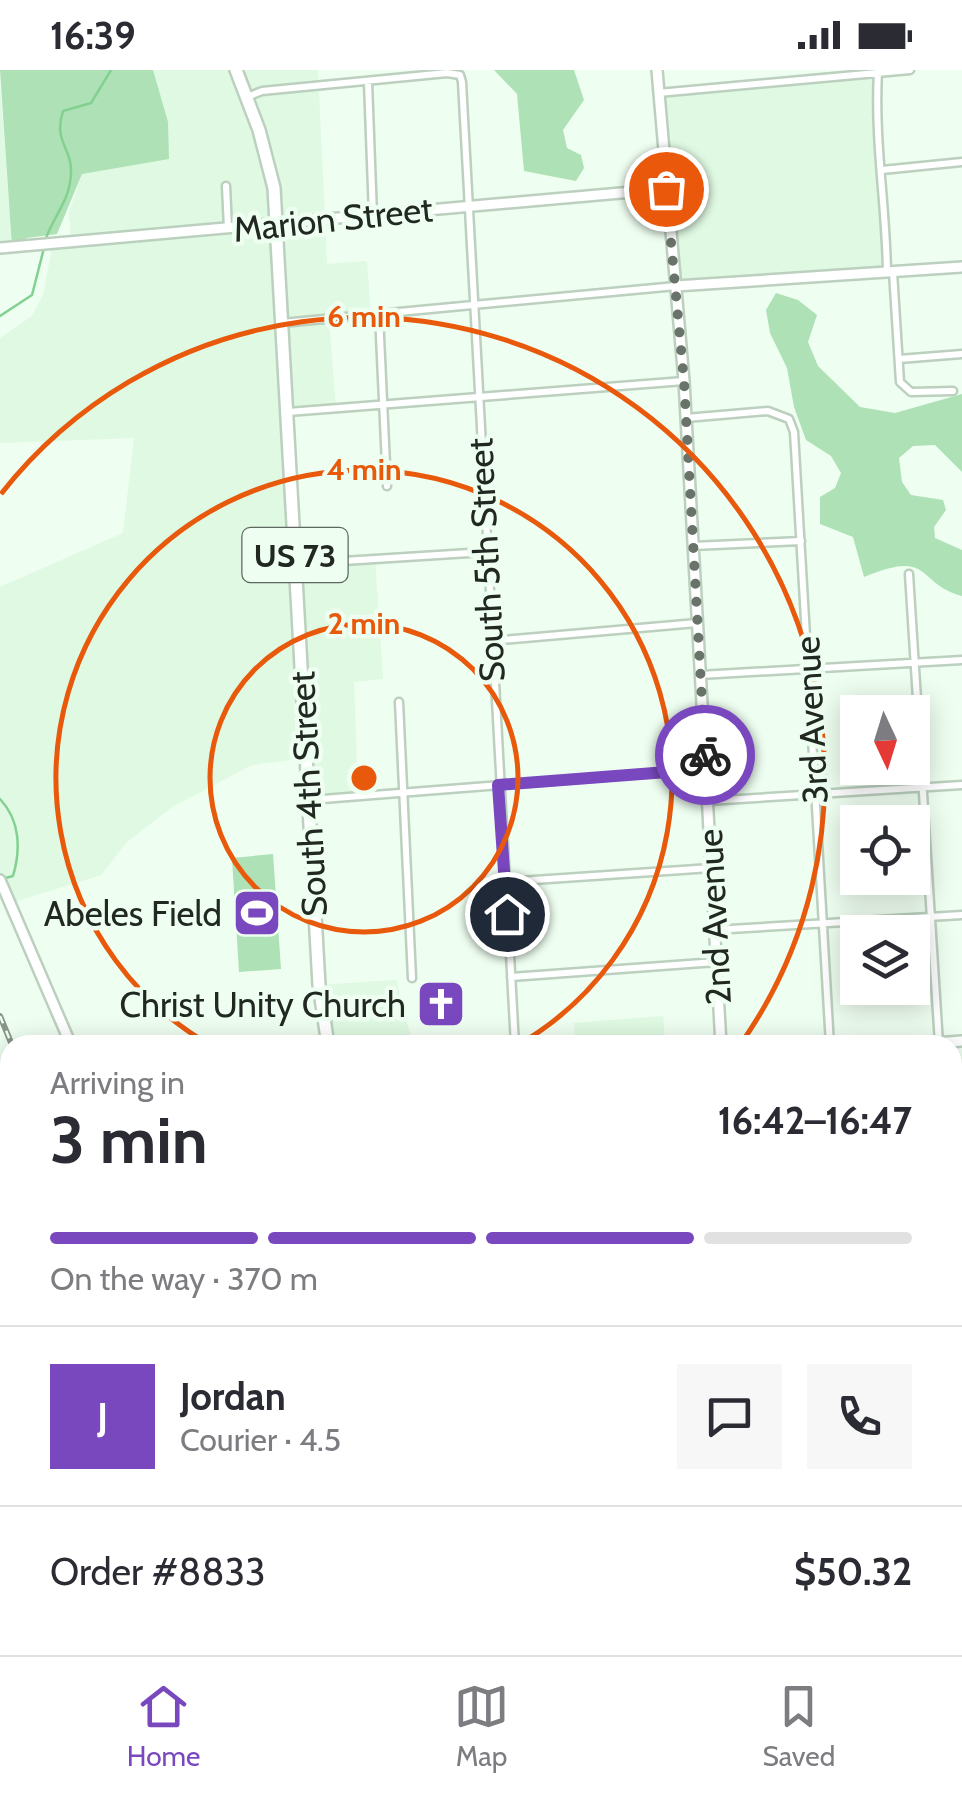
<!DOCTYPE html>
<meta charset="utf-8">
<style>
:root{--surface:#fff;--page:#f7f7f7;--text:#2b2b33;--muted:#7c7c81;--line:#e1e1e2;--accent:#7948bf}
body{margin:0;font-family:Cabin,sans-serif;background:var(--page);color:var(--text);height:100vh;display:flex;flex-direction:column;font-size:38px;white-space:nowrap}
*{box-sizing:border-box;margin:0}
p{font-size:32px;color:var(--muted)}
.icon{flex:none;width:55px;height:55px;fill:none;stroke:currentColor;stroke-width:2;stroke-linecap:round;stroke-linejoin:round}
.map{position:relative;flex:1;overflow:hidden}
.side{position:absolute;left:0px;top:965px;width:962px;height:620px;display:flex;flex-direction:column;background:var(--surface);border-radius:30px 30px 0 0;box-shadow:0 5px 25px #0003}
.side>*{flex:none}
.needle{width:65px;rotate:176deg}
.fabs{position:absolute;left:840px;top:625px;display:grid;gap:20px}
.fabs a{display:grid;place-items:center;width:90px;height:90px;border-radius:0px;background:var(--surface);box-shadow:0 5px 25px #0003;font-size:50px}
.pin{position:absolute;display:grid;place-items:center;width:85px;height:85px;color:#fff;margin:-42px;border:5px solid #fff;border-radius:50%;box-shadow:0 2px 10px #0007}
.courier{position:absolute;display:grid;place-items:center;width:100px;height:100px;margin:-50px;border:8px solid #7948bf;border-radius:50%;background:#fff;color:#222;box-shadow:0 2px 12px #0007}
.headline em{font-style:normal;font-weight:800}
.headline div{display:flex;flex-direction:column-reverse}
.headline{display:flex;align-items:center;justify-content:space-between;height:170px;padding:0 50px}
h1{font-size:65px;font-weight:800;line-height:75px}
.bar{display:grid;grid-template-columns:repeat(4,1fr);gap:15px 10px;align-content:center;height:120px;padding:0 50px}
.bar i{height:12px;border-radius:8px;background:var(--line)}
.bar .current{background:var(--accent)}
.bar p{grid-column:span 4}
.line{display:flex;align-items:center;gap:25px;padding:0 50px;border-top:2px solid var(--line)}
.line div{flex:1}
.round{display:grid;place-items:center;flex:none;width:105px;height:105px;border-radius:0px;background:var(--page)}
.status{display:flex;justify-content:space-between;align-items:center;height:70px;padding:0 50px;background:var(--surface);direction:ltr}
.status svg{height:28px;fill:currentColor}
.tab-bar{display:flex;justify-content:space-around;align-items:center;height:140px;border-top:2px solid var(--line);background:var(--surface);font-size:28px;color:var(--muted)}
.tab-bar a{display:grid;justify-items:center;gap:5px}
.tab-bar .current{color:var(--accent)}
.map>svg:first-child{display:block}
</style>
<div class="status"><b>16:39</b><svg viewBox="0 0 49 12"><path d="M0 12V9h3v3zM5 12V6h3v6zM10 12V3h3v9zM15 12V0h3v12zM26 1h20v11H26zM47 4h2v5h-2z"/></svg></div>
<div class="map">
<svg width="962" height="1585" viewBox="0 0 962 1585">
<rect width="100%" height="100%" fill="#eefef0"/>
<path fill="#dff9e2" d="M153 0H318L327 194 367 191 371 246 329 250 336 339 287 342 295 494 375 489 383 609 354 612 358 726 308 730 305 688 252 695 172 737 127 772 101 805 11 833 0 809V517L123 463 134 368 0 373V268L32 246 43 225 53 173 71 172 69 142 82 104Z
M878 2 887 202 676 216 658 23Z
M0 11 12 177 0 178Z
M396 910 413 975H328L319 915Z
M663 946 665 969 720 965 721 975H575L574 953Z
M962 1499V1585H866L865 1575H952L953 1500Z"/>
<path fill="#aee1b5" d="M0 0H153L168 52 169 89 82 104 57 164 27 168 12 177Z
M494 0H574L584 30 563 60 567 78 581 85 584 98 576 111 524 101 517 24Z
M776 223 798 230 817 245 808 272 818 296 860 337 895 343 962 324V402L935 375 913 376 899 388 902 412 911 425 943 430 946 440 934 457 935 468 962 480V526C916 514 933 478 864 507L853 467 820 454V427L835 418 841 403 831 386 806 370 794 337 787 298 770 263 766 240Z
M273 784 281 899 239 902 232 788Z"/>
<path fill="#82d190" d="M0 1399 10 1445V1575H62L66 1585H0Z"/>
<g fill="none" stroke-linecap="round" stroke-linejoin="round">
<path stroke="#82d190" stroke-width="2.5" d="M45 171C53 146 70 132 71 103 72 77 53 72 63 41L91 33 111 0
M0 246 32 225 44 178
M0 729C20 750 21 779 13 806L2 809
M0 1039 10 1037"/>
<g stroke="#bcd0bf" stroke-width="11">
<path id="street" d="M878 2C874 69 886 135 887 202
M368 12 373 146
M658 23 910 0
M247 27 262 21 447 3 460 5 462 12 515 975
M882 100 962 92
M226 116 228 158
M893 202 900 312 911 322 953 321
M379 245 387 416
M282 253 676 216
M899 289 962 284
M288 342 684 311
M686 348 768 341 789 349 794 362 830 975
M693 476 801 471
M296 494 485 482
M909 504 939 974
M490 571 697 553
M700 605 962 590
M399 632 412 908
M310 730 706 699
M708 731 962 715
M505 812 711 798
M714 860 962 845
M511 907 716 892
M952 1108H962
M952 1242 962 1405
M952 1452H962
M171 1575 175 1585
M434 1575 437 1585
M712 1575 717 1585
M865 1575 866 1585
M210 1585 239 1575
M538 1585 565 1575"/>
</g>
<g stroke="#bcd0bf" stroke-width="14">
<path id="secondary" d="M657 0 684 311 721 975
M0 178 666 119
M676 216 962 197
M0 810 71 975
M909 975 962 971
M295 1575 298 1585
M754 1575 755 1585"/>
</g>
<g stroke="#bcd0bf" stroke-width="16">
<path id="highway" d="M236 0 259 60 274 118 319 915 328 975
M573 1575 577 1585"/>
</g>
<use href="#street" stroke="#fff" stroke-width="6"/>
<use href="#secondary" stroke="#fff" stroke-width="9"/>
<use href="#highway" stroke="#fff" stroke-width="11"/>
<g stroke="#89958a" stroke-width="6">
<path id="rail" d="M0 946 12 975
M112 1575 115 1585"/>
</g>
<use href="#rail" stroke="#eefef0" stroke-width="2.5" stroke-dasharray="8" stroke-linecap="butt"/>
</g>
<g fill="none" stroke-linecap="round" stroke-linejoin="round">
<path stroke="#69736a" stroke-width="10" stroke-dasharray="0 18" d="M666 119 684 311 705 685"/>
<path stroke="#7948bf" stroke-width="12" d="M507 844 498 715 706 699 705 685"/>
</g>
<g fill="none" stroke="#e8590c" stroke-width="5">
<circle cx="364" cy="708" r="154"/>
<path d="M210 975A308 308 0 1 1 518 975"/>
<path d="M1 424A461 461 0 0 1 742 972"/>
</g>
<defs>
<g id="stadium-square" transform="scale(2.5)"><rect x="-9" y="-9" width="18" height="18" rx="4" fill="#7948bf" stroke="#eefef0"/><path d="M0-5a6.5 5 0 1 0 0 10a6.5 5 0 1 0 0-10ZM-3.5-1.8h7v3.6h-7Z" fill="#fff"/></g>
<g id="church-square" transform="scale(2.5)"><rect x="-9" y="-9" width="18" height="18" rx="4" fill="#7948bf" stroke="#eefef0"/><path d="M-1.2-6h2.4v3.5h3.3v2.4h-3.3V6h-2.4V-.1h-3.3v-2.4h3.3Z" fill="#fff"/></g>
</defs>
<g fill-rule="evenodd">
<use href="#stadium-square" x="257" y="843"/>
<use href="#church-square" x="441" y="934"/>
</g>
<g text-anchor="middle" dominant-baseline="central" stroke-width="9" stroke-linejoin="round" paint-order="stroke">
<rect fill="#eefef0" stroke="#5e6860" stroke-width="2.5" x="242.5" y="458" width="105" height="54" rx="8"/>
<g font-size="32" font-weight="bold" fill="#212822">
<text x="295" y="485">US 73</text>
</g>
<g font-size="35" fill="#212822" stroke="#eefef0">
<text transform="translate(333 149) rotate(-6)">Marion Street</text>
<text transform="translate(486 490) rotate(-93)">South 5th Street</text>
<text transform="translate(811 650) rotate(-93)">3rd Avenue</text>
<text transform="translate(308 724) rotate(-93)">South 4th Street</text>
<text transform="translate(714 847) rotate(-93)">2nd Avenue</text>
</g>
<g font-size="35" fill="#212822" stroke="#eefef0" text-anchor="end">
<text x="222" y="843">Abeles Field</text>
<text x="406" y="934">Christ Unity Church</text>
</g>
</g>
<circle cx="364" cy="708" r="15" fill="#e8590c" stroke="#eefef0" stroke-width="5"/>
<g font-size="30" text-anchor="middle" font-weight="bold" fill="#e8590c" stroke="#eefef0" stroke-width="9" stroke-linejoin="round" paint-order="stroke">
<text x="364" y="257">6 min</text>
<text x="364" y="410">4 min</text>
<text x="364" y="564">2 min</text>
</g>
</svg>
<div class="fabs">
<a><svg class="needle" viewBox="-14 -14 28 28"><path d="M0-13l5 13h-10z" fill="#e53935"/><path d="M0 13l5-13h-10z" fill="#7c7c81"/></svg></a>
<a><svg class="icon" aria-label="locate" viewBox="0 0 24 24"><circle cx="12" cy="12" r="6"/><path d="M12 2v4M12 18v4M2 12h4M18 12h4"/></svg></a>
<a><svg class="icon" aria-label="layers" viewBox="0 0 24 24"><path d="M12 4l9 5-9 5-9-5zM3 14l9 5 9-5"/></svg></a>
</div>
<div class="pin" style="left:666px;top:119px;background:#ea580c"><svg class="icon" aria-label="bag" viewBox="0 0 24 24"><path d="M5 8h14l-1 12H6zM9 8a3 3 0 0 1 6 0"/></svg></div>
<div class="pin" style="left:507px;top:844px;background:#1f2937"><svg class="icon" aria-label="home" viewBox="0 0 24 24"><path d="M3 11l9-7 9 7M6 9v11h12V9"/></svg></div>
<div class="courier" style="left:705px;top:685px"><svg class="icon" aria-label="bike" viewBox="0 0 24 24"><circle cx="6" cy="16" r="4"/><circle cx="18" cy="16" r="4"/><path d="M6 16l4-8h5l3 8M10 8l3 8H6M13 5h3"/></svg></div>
<section class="side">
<div class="headline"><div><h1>3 min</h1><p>Arriving in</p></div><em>16:42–16:47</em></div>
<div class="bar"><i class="current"></i><i class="current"></i><i class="current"></i><i></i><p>On the way · 370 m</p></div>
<div class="line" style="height:180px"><b class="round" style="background:var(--accent);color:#fff">J</b><div><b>Jordan</b><p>Courier · 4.5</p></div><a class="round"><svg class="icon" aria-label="chat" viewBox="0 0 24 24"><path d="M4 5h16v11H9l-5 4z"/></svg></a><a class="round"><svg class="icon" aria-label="phone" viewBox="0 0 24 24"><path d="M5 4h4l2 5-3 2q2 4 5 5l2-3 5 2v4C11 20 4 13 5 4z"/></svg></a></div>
<div class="line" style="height:130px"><div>Order #8833</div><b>$50.32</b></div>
</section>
</div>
<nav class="tab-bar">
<a class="current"><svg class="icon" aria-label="home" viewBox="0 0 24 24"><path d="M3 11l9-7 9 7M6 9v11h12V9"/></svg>Home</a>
<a><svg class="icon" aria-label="map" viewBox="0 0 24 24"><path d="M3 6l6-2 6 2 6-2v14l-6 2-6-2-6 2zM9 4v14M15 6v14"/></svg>Map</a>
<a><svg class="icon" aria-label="saved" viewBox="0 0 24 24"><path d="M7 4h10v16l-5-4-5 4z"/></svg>Saved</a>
</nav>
